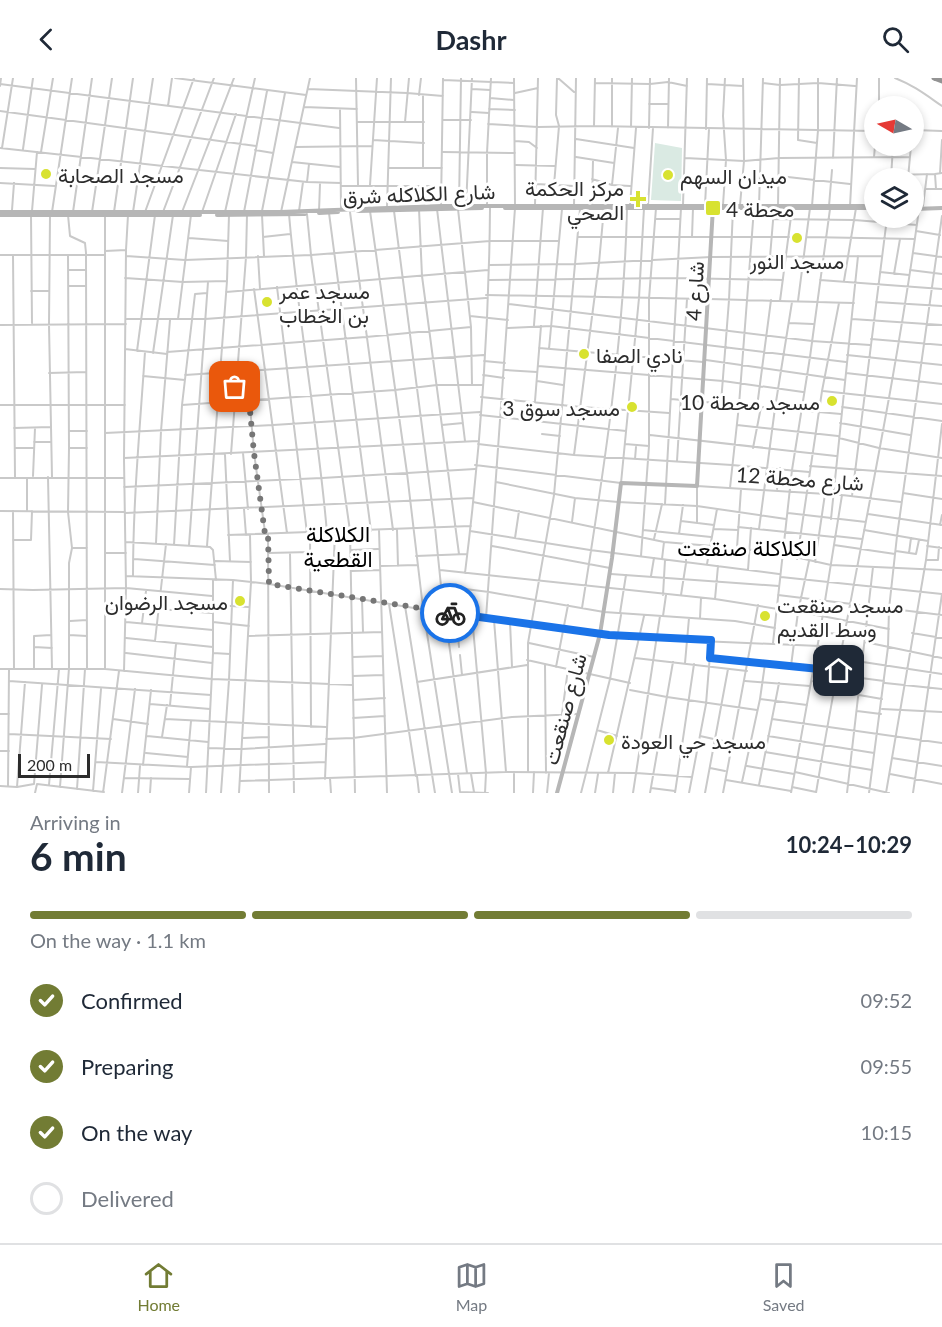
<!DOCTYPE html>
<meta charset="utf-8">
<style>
:root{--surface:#fff;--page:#f2f2f3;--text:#1f2937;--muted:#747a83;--line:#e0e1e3;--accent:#727c34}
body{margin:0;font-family:Lato,Vazirmatn,sans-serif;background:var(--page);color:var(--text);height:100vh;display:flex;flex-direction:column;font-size:22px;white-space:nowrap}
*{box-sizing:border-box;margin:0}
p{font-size:20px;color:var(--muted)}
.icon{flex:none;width:33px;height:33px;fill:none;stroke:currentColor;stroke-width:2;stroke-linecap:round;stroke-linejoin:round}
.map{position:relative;height:715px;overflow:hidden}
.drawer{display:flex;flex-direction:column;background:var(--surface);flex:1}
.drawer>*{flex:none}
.needle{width:39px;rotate:279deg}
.tools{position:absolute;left:864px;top:18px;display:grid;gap:12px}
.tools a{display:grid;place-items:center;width:60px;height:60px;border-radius:50%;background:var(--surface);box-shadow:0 3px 9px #0003;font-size:30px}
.scale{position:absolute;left:18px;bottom:15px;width:72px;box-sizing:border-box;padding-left:6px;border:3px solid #2c2c2c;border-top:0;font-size:16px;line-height:21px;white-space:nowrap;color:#2c2c2c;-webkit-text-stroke:4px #fff;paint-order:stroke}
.pin{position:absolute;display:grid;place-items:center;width:51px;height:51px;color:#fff;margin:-26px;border-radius:12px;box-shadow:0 3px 9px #0006}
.courier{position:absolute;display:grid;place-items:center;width:60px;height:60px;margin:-30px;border:4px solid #1a73e8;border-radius:50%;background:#fff;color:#222;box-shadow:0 2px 8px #0007}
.overview em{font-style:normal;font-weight:700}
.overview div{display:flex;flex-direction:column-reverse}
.overview{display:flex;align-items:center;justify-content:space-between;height:102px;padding:0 30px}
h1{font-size:39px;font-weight:700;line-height:45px}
.bar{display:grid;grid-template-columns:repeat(4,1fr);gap:9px 6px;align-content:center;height:72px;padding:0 30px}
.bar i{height:8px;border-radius:4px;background:var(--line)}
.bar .active{background:var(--accent)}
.bar p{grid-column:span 4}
ol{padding:0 30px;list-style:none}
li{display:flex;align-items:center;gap:18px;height:66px}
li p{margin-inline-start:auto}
li .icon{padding:6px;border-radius:50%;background:var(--accent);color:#fff;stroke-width:4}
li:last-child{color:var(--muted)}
li i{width:33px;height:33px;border:3px solid var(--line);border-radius:50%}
header{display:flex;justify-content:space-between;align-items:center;height:78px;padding:0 30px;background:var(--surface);font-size:27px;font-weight:700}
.dock{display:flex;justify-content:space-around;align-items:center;height:84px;border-top:2px solid var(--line);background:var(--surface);font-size:16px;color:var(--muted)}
.dock a{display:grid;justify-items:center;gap:3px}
.dock .active{color:var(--accent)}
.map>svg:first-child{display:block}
</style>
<header><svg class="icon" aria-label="back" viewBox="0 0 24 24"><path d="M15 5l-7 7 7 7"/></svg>Dashr<svg class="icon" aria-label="search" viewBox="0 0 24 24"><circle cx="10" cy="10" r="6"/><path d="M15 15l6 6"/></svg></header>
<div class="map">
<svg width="942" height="715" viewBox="0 0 942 715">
<rect width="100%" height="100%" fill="#fff"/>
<path fill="#daeae3" d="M655 65 682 70 681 123 651 122Z"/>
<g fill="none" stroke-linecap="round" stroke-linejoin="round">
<path stroke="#c9c9c9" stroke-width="2" d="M175 0 306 17
M356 0 358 107
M514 0 515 127
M558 0 574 14
M612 0V49
M799 0 798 62 817 65
M879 0V28
M895 0C913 7 926 17 942 28
M443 2 514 5
M595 5 650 6 668 4 687 8
M763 5 780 7 818 5 855 8
M0 6 339 50
M707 6 743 8
M0 8 1 0
M308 11 407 15 443 18
M472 11 490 12
M515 15 538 10
M419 17 421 0
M423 18V90
M490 20 514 22
M649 26H667
M168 28 172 0
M304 29 357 31
M340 31 341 132
M489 31 515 32
M0 33 256 68
M472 34 489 35
M443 42H471
M358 44H424
M405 44 409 0
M488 46 538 49 594 48 874 53
M594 48 595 0
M631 49 632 0
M649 50 650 0
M668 50 669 0
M706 51 707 0
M914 52 942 53
M576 61 634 70
M373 62 424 65
M515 63 529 64 537 70
M295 69 372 68
M0 70 307 104 341 105
M2 70 13 0
M23 71 33 0
M255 72 273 75
M41 74 53 0
M443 74 515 75
M576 79 614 85
M874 79 875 68
M685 80 744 83 779 80 910 79
M833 80 837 0
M292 84 340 89
M516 87 555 88
M0 90 35 91
M389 90H442
M940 95 942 62
M891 97 935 96
M779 98 850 106
M891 100 893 68
M908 100 911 68
M592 101 612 107 630 108
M307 104 309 86
M0 105 55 108
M536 106 574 108
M370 107 377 0
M554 107 559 48 556 37 557 0
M612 107 618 50
M341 108H442
M926 111H942
M936 111 935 96 942 95
M535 127 538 0
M630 127 636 50
M648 127 653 50
M683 127 687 0
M705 127 709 51
M723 127 726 82 723 38 725 0
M740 127 744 83 743 0
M441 128 443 0
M459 128 461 0
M466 128 472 0
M487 128V75L491 0
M574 128 576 0
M592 128 593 82
M759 128 763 0
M778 128 780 0
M812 128 818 52V0
M829 128 832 92
M850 128 857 0
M923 128 927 96
M387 129 391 0
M419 131 422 198 459 476
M437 131 465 363
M458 131 471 249 472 307
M12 132 14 105
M32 133 37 74
M262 133 285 15
M299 133 303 104
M319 133 320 106
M370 133 407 395 423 530 452 715
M394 133 435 449 441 508 467 695
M52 134 72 0
M73 134 92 0
M92 134 112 0
M114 134 133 0
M133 134 153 0
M145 134 194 0
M163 134 214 0
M182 134 234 0
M202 134 236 36
M225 134 255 0
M244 134 267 13
M281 134 310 0
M350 134 393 452
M329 135 371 453
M289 136C298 243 318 348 327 455
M307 136 311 177 350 453 355 715
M31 137 32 245
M50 137 49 247 52 399
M68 137 70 158 85 165 86 175 87 591
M105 137V591
M262 137 264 178
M656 141H680
M773 141 854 142 917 147
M916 153 940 157
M263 159 290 156
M579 159H789
M692 159 693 130
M807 159 915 161
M189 160 228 163
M105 173 126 172
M913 175 942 179
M0 177H105
M13 177 15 399
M126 178 185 182 311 177 490 163H559
M258 178 260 211
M770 179 774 131
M489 187 575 186 711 179 882 178
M68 192H86
M910 192 942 196
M880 194 909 197
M894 196 900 161
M125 200 183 204 227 203
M489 202 677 200 783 202
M820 202 942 211
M844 203 856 130
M69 208H86
M277 209 307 455
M254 211 287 455
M31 213H49
M226 214 488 192
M486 217C609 219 731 221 854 225
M780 223 792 131
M798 223 810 130
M876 224 942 228
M509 226 812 263 870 267
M470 238 508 242
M127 241H205L486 220
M178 241 191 137
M852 241 942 247
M789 245 813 246
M0 247 126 246
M534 247 543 130
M508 250 551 248 846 284
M871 261 942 267
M539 270 703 284
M125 271 167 276
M549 271 562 131
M137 273 155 137
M167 274 366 259 471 249
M153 275 173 137
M847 277 942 287
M706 282 845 302
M484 283 505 285
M538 288 723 303 803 314
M505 292 537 294
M247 293 254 375 265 454
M49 295 86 294
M846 295 942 306
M185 297 484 277
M483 297 504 300
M143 298 185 302
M537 303 563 307
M823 313 942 326
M481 319 581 329 669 335
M671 321 841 336
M535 323 541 248
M721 325 729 222 733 131
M0 327H125
M182 327 395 312 437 307H482
M757 329 771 222
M842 329 857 331
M858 331 942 343
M480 337 626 353
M840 345 910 357
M442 347 463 345
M737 347 838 358
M14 350 51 349
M69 353H87
M105 355 273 347 480 334
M542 356 560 358
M650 357 836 378
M839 360 879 370 942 380
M34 364H51
M478 366 574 377 732 387 809 394
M625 366 649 368
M15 370H33
M69 370H87
M753 370 761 329
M243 375 248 431
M231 376 246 179 247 137
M225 377 230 483
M574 377 599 185 604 130
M124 380 478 363
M635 381 636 369
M677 383 687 221
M475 387 621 405 639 220 644 130
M810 388 942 398
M33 398 35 350
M48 399 52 590
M0 400H124
M27 400V433
M496 404 575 420 618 424 697 428 786 441
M124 409 322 400 475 391
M730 410 739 327 754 130
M777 411 780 390
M903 415 942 421
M852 418 887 140
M473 424 664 464 712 468 727 474H735L737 470 782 476 831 487 942 492
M665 426 681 130
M244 431 246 457
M0 433 125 434
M13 433 14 591
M125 435 473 420
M788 435 866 444
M868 436 942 447
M831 441 858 178
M681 443 714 447
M572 444 575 420
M697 445V408L842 417 901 424
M940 447 942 437
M738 449 834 459
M714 451 738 452
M759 451 775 330 792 224
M379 452 387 715
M397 452 398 488
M643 452 711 459
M864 452 928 463
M470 453 590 472 779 496
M310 455 311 649
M268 456 269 715
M679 456 683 427
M228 457 471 448
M835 458 862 461
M515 460 519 433
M654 461 662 426
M13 462H31L32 433
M126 464 210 469 213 472 216 502
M156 465 161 353 170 242
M174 467 182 327 195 216 207 215
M189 467 208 204
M834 467 895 476
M207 468 227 203 229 137
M492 468 610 490
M927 468 942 470
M72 470H87
M737 470 741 411
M351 472 378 471
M896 473 916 476 919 462
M105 475H126
M268 475 310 474
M290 475 294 715
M909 475 911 460
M416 478 467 476
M641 478 649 368V221L656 130
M134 481 215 487
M662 481 664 464
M797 481 822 313 839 225
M927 482H938L939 469
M215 483 251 484
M815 484 825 416
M707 486 717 431
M380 488 417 487
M440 492 715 521 822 538 889 551
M748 492 751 450
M352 493 380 492
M465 495C480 375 489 252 490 130
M611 496 779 508
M126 498 233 502 269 506 444 535 609 557 677 562 842 569
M133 498C133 423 140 349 145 274
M651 498 654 480
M781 499 942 516
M442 508 489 514 604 534 735 543 775 550
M0 511 33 512 126 510 212 518
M663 517 665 482
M681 517 686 485V466
M778 517 942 537
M362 521 363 554
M715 521 718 488
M389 526 416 698
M212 527 248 529
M126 528 144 530
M405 528 435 715
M582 530C603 398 624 264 627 130
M158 531 212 535
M104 532 125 533
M620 535 626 497
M456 536 459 569
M472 538 486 695 485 715
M663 538 666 517
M486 540 515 130
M700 540 701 520
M494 542 506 694
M70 543 87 542
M126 544 213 552
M213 544 249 548
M510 544 512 589
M142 545 146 513
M795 553 843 556
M912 555 942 560
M69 557 87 558
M248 558 382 554
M126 560 213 569
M155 563 166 466
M865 564 942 580
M529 565 594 579
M773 565 792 392 810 279 830 131
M34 569 52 570
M126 575 212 585
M213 575 230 576
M460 577 462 597
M353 579 383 578
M635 580 747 593
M710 580 839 593
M527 582 630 605
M863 584 942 596
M685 585 689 540
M545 586 546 695
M791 588 798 534 809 483
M556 589 568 527
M34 590V558L51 557
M0 591H105L212 601 353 607
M124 593 126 510 124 381 126 172 128 137
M353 598 383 597
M861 600 884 603
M9 603 211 617
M745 603 810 608
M812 603 860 610
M417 604 527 587
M885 605 942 611
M630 612 667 619 757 632
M859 617 882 621
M760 621 807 627
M353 622 385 620
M150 626 210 631
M170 627 176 566
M882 631 942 634
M857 633 881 636
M0 636H9
M562 636 568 591
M353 640 385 638
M113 641 148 646
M165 641 326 649
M772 641 942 665
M597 652 617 658
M9 656 111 661
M147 658 208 664
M700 658 732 665
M768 658 874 675
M162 659 167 627
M243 660 269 659
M326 661 353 660 512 639 578 636
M208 670 242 671 325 666
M0 673H9
M765 674 872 692
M146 675 188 679
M892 680 942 688
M96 684 191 689 325 684
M143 687 151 612
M187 688 191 643
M747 688 794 696
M710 690 725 693
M528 694V565L554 417 580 131
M795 694 889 715
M608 695 644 538
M458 696 460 714
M471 696 474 714
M890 696 942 706
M417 698 419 715
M124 700 190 701
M330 700 331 715
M325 701 335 454
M726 702 791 713
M240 703 506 694 636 695 692 699
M742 704 760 621 765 586
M34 706 42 607
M49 707 59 591
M759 707 779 605
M0 708 17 709 34 706
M8 708 9 591
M17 709 25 604
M60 709 69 590V485L72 470 68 434 69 370 68 177
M792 709 816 714
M651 710 675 713
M77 711 85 591
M93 713 101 611
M460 714 488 715
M35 715 37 706 104 714
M103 715 119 593
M122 715 135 611
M138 715 140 688
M150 715 151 700
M189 715 191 689
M206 715 213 575V502
M221 715 229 602 233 502
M239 715 251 504 250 457
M514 715V694
M533 715 534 694
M547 715 549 695
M581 715 610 601 621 537
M595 715 598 696
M613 715 615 695
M633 715 660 538
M650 715 673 584
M675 715 694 586
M689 715 706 626 711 564
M705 715 728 591
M723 715 758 527
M791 715 820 554 842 417
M816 715C848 520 893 327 919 131
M847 715 873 489
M869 715 888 569 889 531 897 458 942 138
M886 715 926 482 942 346
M913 715 942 516"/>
<path stroke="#b6b6b6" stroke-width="4" d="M505 130H874
M914 131 942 130
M358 133 482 130
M0 134H281L441 128H874
M319 135 338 134
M0 137H200
M217 137 305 136
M557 715 600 556 612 480 621 405 697 408 713 129"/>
<path stroke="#939393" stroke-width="5" d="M934 0 942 3"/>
</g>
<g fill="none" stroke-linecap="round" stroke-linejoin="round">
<path stroke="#767676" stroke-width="6" stroke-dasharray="0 10.8" d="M235 309 234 324 249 322 254 375 265 456H268L269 506 450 535"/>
<path stroke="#1a73e8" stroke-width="8" d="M450 535 609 557 711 562 710 580 839 593"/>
</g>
<g fill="#d8e230" stroke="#fff" stroke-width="2">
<circle cx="46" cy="96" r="6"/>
<circle cx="668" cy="97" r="6"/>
<path d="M635 112h6v6h6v6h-6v6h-6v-6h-6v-6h6z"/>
<rect x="705" y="122" width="16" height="16" rx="3"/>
<circle cx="797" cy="160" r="6"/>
<circle cx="267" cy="224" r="6"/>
<circle cx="584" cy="276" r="6"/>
<circle cx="832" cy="323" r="6"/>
<circle cx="632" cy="329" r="6"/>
<circle cx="240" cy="523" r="6"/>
<circle cx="765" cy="538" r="6"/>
<circle cx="609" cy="662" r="6"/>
</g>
<g text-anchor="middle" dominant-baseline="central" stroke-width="6" stroke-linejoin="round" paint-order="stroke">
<g font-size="21" fill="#2c2c2c" stroke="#fff" text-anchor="start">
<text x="58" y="96">مسجد الصحابة</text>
<text x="680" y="97">ميدان السهم</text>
<text x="624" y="109" text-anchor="end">مركز الحكمة<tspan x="624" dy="24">الصحي</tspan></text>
<text x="726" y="130">محطة 4</text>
<text x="797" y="182" text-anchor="middle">مسجد النور</text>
<text x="279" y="212">مسجد عمر<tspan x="279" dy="24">بن الخطاب</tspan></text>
<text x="596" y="276">نادي الصفا</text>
<text x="820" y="323" text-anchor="end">مسجد محطة 10</text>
<text x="620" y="329" text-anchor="end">مسجد سوق 3</text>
<text x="228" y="523" text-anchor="end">مسجد الرضوان</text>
<text x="777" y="526">مسجد صنقعت<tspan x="777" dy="24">وسط القديم</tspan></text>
<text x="621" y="662">مسجد حي العودة</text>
</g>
<g font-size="21" fill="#2c2c2c" stroke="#fff">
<text transform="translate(419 115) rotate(-2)">شارع الكلاكله شرق</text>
<text transform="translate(694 213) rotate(-87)">شارع 4</text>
<text transform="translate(800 400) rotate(4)">شارع محطة 12</text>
<text transform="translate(564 631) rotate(-75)">شارع صنقعت</text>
</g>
<g font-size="22" fill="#000" stroke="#fff">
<text x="338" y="455">الكلاكلة<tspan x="338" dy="25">القطعية</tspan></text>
<text x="747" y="469">الكلاكلة صنقعت</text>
</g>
</g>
</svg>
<div class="tools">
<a><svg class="needle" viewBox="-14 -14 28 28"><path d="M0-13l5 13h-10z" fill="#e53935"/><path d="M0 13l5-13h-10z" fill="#747a83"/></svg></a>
<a><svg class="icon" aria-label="layers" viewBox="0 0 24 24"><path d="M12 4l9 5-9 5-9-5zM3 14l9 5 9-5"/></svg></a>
</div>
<div class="scale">200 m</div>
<div class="pin" style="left:235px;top:309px;background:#ea580c"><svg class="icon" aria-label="bag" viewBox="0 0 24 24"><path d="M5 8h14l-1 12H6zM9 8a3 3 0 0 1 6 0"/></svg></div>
<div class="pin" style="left:839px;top:593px;background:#1f2937"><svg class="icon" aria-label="home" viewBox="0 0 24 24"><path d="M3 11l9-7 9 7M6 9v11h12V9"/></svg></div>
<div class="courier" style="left:450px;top:535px"><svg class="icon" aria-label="bike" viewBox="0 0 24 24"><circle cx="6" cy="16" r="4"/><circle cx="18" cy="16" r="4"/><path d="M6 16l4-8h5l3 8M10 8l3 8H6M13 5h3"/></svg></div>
</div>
<section class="drawer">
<div class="overview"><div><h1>6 min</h1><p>Arriving in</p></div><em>10:24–10:29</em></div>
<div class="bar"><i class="active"></i><i class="active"></i><i class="active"></i><i></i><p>On the way · 1.1 km</p></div>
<ol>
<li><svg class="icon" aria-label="check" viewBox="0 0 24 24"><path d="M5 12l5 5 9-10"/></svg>Confirmed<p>09:52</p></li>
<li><svg class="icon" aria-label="check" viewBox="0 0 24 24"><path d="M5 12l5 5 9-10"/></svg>Preparing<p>09:55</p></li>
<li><svg class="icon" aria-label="check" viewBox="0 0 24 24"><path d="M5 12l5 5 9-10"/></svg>On the way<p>10:15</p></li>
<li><i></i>Delivered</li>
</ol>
</section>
<nav class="dock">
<a class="active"><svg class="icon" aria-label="home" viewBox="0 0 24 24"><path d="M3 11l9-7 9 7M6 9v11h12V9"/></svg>Home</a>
<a><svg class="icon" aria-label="map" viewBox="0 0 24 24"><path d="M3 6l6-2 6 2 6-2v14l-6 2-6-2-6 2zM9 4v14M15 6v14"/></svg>Map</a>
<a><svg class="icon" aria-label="saved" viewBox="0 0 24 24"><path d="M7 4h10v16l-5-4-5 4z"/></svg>Saved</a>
</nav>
